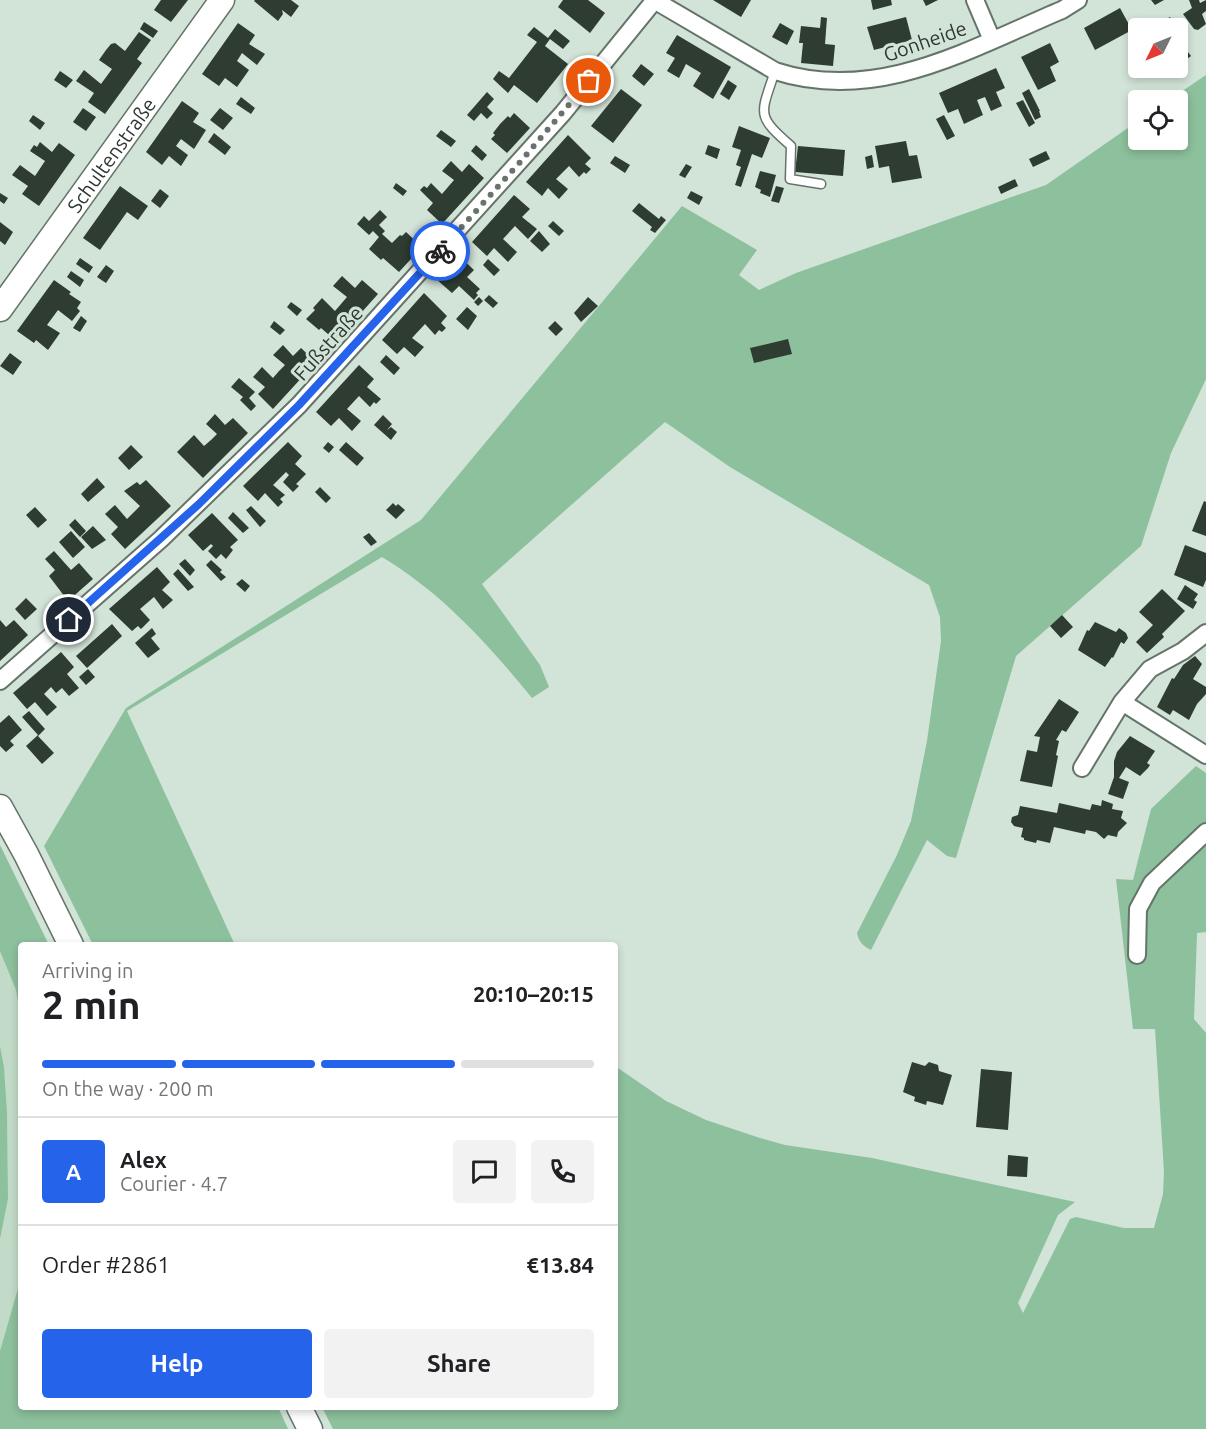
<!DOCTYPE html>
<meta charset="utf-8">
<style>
:root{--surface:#fff;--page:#f2f2f2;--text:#202124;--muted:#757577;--line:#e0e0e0;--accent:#2563eb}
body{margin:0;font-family:Ubuntu,sans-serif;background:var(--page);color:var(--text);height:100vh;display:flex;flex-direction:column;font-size:22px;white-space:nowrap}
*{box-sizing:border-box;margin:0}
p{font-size:20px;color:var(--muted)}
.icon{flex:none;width:33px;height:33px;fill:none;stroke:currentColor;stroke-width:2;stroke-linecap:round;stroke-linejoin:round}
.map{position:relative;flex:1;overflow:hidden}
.panel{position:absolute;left:18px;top:942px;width:600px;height:468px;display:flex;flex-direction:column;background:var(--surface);border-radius:6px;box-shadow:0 3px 9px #0003}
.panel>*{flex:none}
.needle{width:39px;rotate:227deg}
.controls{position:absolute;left:1128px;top:18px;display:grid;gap:12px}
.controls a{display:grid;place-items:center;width:60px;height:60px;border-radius:6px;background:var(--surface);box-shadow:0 3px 9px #0003;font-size:30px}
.pin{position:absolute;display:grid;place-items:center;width:51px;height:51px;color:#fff;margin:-26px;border:3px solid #fff;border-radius:50%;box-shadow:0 2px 6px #0007}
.courier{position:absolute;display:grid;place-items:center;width:60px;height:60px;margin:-30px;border:4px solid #2563eb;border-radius:50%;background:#fff;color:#222;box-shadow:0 2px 8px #0007}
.head em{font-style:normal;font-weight:700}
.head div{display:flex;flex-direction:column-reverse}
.head{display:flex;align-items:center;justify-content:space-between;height:102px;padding:0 24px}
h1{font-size:39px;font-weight:700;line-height:45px}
.bar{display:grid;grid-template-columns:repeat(4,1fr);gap:9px 6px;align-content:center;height:72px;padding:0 24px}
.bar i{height:8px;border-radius:4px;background:var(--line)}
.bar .current{background:var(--accent)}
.bar p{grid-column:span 4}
.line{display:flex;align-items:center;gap:15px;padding:0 24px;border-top:2px solid var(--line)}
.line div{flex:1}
.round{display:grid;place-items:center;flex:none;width:63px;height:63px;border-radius:6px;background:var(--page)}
.cta{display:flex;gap:12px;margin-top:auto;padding:12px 24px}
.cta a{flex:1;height:69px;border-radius:6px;background:var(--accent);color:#fff;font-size:24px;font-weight:700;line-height:69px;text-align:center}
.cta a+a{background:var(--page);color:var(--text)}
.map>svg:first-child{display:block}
</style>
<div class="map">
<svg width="1206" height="1429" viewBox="0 0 1206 1429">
<rect width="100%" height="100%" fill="#d2e3d7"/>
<path fill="#c2dac8" d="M0 951 16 990 21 1018V1278L0 1351V1239L8 1199 7 1112 4 1067 0 1046Z"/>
<path fill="#8dc09c" d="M1206 75V379L1171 453 1141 546 1016 656 956 858 947 856 927 840 871 950C863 946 859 942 857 933L897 855 911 821 927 741 941 641 940 617 929 585 730 467 665 422 482 584 540 665 549 687 532 698C488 644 442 593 382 557L127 711 235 945H93L44 846 126 708 421 520 682 206 757 250 739 275 759 290 796 273 1046 185 1138 121V140H1178V100H1169Z
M1196 766 1206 773V932L1197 933 1194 1019 1206 1033V1429H333L322 1407H615V1066L666 1101 706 1120 760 1138 785 1145 872 1158 1075 1202 1058 1215 1018 1303 1023 1313 1070 1219 1076 1217 1124 1228H1154L1163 1194 1164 1172 1155 1029H1133L1116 879 1133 880 1151 809Z
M0 845 49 945H21V1018L16 990 0 951Z
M0 1046 4 1067 7 1112 8 1199 0 1239Z
M21 1278V1407H278L288 1429H0V1351Z"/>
<path fill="#2e3c32" d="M161 0H188L171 22 154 10Z
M255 0H291L299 6 291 17 282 10 283 14 278 21 254 1Z
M563 0H588L605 13 590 33 558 7Z
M713 0H751L741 17Z
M871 0H891L892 5 873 10Z
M923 0H938L926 6Z
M1151 0H1164L1155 5Z
M1189 0H1199L1200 3 1206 0V11L1202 14 1206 24 1198 30 1194 29 1183 14 1192 8Z
M1120 8 1132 30 1095 50 1084 28Z
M821 17 827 18 825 44 835 45 833 66 801 63 803 43H799L801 26 820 28Z
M906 17 912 40 874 50 867 27Z
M1170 17 1178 28H1151L1158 24Z
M144 22 158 31 153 38 140 29Z
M238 23 255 35 249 44 265 54 257 65 242 53 237 61 249 70 237 87 225 78 219 86 202 74Z
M780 23 794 31 787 45 772 37Z
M534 27 548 38 555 29 570 41 563 49 550 39 545 46 568 64 537 103 514 85 508 93 493 79 499 71 509 78 537 42 527 35Z
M139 32 151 40 137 59 142 63 105 114 88 102 94 93 76 81 84 70 101 84 112 69 99 60 106 50 111 44 115 43 125 51Z
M677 35 731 67 713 99 693 86 701 73 686 64 679 78 667 71 675 58 666 53Z
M1050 43 1059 62 1050 67 1056 81 1038 90 1021 57Z
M1184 47 1191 56 1184 61 1178 51Z
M641 64 654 74 644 86 632 76Z
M996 68 1005 88 996 92 1002 106 991 111 985 97 977 100 983 115 964 124 958 109 948 113 939 93Z
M60 71 73 80 66 88 54 80Z
M728 80 737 86 729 100 720 94Z
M621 89 642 105 613 143 591 126Z
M1029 89 1040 111H1039L1041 117 1035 120 1022 93Z
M487 92 494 99 487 107 493 113 487 119 481 113 474 121 467 115Z
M241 97 255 108 251 114 236 104Z
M1023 100 1035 123 1029 127 1016 103Z
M182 101 199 113 193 122 206 130 194 149 181 139 176 146 188 155 181 166 169 156 162 165 146 152Z
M83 108 96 117 86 131 73 122Z
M220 108 233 118 223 130 210 120Z
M514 113 530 128 507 153 491 139 495 135 493 133 500 124 508 116 510 118Z
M33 115 45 123 40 130 29 121Z
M944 115 955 136 947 140 936 119Z
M739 126 770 138 762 158 752 154 741 187 735 185 741 167 736 165 741 150 732 147Z
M441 130 456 141 451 147 436 136Z
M214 133 231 147 225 155 208 142Z
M568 135 591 158 585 164 591 169 586 174 584 172 579 177 569 166 556 179 568 189 559 199 548 188 542 196 526 182Z
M906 141 909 156 917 155 922 178 892 183 889 166 879 168 875 146Z
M40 142 52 152 59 143 75 155 39 206 22 194 28 186 12 175 20 165 35 176 45 161 30 151 34 145 37 147Z
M476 145 487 155 482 161 471 151Z
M708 145 720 149 717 159 705 154Z
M798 146 845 150 843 176 795 172Z
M1046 151 1050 159 1033 167 1029 159Z
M872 155 874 167 867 169 865 157Z
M615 156 630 165 625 173 610 163Z
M451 161 462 172 469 164 484 178 442 224 427 210 433 203 420 190 424 186 427 188 431 183 442 194 454 180 442 171Z
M686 164 692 167 685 178 679 175Z
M760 171 776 175 770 197 760 193 761 190 755 187Z
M1015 179 1018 186 1001 194 998 187Z
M396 183 407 191 403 196 393 188Z
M120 186 148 206 138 220 127 212 100 250 83 238Z
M776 186 784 188 779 203 771 201Z
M160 189 169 196 160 208 151 201Z
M691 191 703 197 699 205 687 198Z
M0 193 8 198 4 204 0 201Z
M514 195 530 209 522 217 537 229 528 239 515 226 503 239 517 252 508 262 494 248 487 256 472 242Z
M639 203 659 219 661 216 666 220 655 233 650 230 652 227 632 211Z
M380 210 387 217 379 225 385 231 382 234 392 243 400 235 402 236 406 232 422 247 399 272 383 258 381 260 369 249 379 237 373 231 369 235 357 224 364 216 369 221Z
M553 221 564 231 559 236 548 226Z
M0 222 13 232 5 245 0 241Z
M539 231 550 244 542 252 530 241Z
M458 255 474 270 467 277 480 289 476 293 478 295 474 300 459 286 452 293 436 279Z
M80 258 93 267 89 273 76 264Z
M488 259 500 270 494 276 483 265Z
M106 265 114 271 106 283 97 277Z
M71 271 84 280 80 287 67 277Z
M342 276 355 288 362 280 378 294 336 341 321 328 319 330 306 319 315 310 313 308 322 298 335 311 347 297 333 286Z
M54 280 71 292 69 294 81 302 77 308 80 311 72 321 58 310 47 325 60 333 48 350 36 340 34 343 17 331Z
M424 293 447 316 441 323 446 328 442 332 439 330 435 335 425 324 412 338 424 347 415 357 404 347 397 354 382 340Z
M489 295 498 303 493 308 484 300Z
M479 297 483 301 478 306 474 302Z
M588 297 598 306 581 322 574 313Z
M291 302 302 310 297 316 287 307Z
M467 307 477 316 468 330 456 319Z
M81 316 87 321 80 332 73 328Z
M274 321 285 330 280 335 270 327Z
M555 321 563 329 556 336 548 328Z
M788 339 792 354 754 363 750 348Z
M283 345 293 356 301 348 316 362 273 409 258 394 265 387 253 377 262 367 273 378 279 371 285 365 273 355Z
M10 353 22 362 13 375 0 366Z
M386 355 400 368 394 375 380 362Z
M359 365 374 379 367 387 381 399 376 404 374 402 370 407 359 396 347 409 361 421 352 431 339 418 331 426 316 412Z
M239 378 255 392 249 398 256 406 251 411 240 400 243 397 231 387Z
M215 414 225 425 233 418 248 433 203 478 177 452 194 435 204 446 211 440 217 434 206 424Z
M383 415 392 424 387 430 391 427 397 432 391 440 374 425Z
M288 442 302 456 295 464 306 474 296 484 299 486 293 492 283 482 289 475 286 472 273 485 285 495 280 499 283 502 278 507 265 493 258 501 243 486Z
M328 442 334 447 329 453 323 448Z
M346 442 364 458 357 466 339 450Z
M131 445 143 457 129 470 118 458Z
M97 478 105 487 88 502 81 494Z
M146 480 171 506 125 549 111 534 118 527 105 514 115 505 127 519 140 506 124 491 137 482 140 485Z
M320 487 331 498 326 503 315 492Z
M1204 501 1206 502V536L1192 531Z
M393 503 396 506 398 504 405 510 396 519 386 510Z
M251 506 266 521 260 527 246 510Z
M35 507 47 520 38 528 26 515Z
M233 512 249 528 243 533 228 518Z
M212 513 238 540 230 547 233 550 226 559 221 554 216 559 208 551 213 546 211 544 203 551 188 535Z
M75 519 86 531 80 537 69 525Z
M93 526 106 540 92 549 81 537Z
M71 531 85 547 73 558 59 542Z
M369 533 377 542 371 546 363 537Z
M1185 545 1206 553V580L1203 587 1174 575Z
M54 551 71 570 79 563 93 579 68 601 49 576 55 570 45 559Z
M185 559 195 570 190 576 179 564Z
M211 560 222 570 220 572 226 577 221 581 206 565Z
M157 567 170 582 162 590 173 600 163 609 154 597 140 609 150 620 141 629 138 626 132 631 109 609Z
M178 569 194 587 188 591 173 574Z
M242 579 250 586 245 592 236 584Z
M1185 585 1198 594 1194 600 1197 602 1193 609 1177 599Z
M1162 589 1185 611 1162 634 1164 637 1147 653 1136 642 1153 625 1139 612Z
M26 598 37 609 25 620 15 609Z
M1062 615 1073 627 1061 638 1050 626Z
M0 620 6 627 14 620 28 635 0 661Z
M1095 622 1116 632 1119 628 1126 633 1128 638 1124 644 1121 642 1113 658 1112 657 1105 667 1078 650 1087 630 1089 631Z
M112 624 122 636 87 668 76 656Z
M152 628 156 634 151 638 160 649 148 658 135 643Z
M61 652 74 667 67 674 79 688 69 696 62 688 56 693 51 687 44 694 57 707 47 716 35 702 27 709 13 693Z
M1195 656 1202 664 1193 679 1206 687V694L1197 704 1189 720 1173 710 1170 715 1157 707 1172 678 1174 679 1183 665Z
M88 669 95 677 86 685 79 677Z
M1059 699 1079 712 1066 732 1062 730 1056 740 1059 741 1056 755 1058 756 1052 787 1020 781 1027 750 1037 752 1040 737 1034 736Z
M29 711 45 729 38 736 54 753 42 764 26 746 38 735 22 717Z
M9 715 22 730 10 741 14 745 6 752 0 746V723Z
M1130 736 1155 751 1147 763 1150 765 1148 768 1140 776 1126 767 1119 778 1129 782 1123 799 1108 794 1114 777V761L1117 752Z
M1102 800 1113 804 1112 809 1123 811 1121 818 1127 823 1118 832 1117 837 1108 835 1104 839 1096 832 1086 830 1085 834 1054 827 1050 843 1037 840 1036 843 1024 840V838L1021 837 1023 828 1014 826 1011 822 1012 817 1018 815 1020 806 1057 813 1059 803 1090 810 1092 804 1101 806Z
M912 1062 925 1066 929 1062 938 1065 939 1071 952 1075 943 1105 927 1101 926 1105 914 1101 915 1097 903 1092Z
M981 1069 1012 1072 1008 1130 976 1127Z
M1008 1155 1028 1157 1027 1177 1007 1176Z"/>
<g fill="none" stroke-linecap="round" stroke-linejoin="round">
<g stroke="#657469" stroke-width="11">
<path id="lane" d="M775 71C761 114 755 115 791 146L790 179 821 184"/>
</g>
<g stroke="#657469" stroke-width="20">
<path id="street" d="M654 0 775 71C877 104 969 49 1062 10L1078 0
M975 0 992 40
M0 681 161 539 299 405 563 113 654 1
M1122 702 1206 755
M1082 768 1122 702 1150 669 1183 651 1206 633
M1137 955 1138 909 1152 883 1206 832"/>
</g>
<g stroke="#657469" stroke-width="27">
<g id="secondary">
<path id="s1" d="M0 309 222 0"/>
<path d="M0 807 26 854 71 945"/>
<path d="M299 1407 310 1429"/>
</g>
</g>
<use href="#lane" stroke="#fff" stroke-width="8"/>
<use href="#street" stroke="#fff" stroke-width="16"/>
<use href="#secondary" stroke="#fff" stroke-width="24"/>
</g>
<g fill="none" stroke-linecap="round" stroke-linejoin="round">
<path stroke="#69736c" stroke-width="6" stroke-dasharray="0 10.8" d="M440 251 522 160 589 81"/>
<path stroke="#2563eb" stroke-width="8" d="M69 620 199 504 299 405 440 251"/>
</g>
<g text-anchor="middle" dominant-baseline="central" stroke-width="6" stroke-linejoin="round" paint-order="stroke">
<g font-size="20" fill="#303732" stroke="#d2e3d7">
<text transform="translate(925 41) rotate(-19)">Gonheide</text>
<text stroke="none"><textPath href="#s1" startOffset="190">Schultenstraße</textPath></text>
<text transform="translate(328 343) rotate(-48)">Fußstraße</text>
</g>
</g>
</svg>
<div class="controls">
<a><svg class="needle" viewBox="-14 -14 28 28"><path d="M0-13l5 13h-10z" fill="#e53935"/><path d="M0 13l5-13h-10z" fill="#757577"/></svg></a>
<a><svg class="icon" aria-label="locate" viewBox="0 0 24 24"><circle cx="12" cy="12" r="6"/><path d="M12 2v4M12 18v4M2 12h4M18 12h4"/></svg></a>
</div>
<div class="pin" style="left:589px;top:81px;background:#ea580c"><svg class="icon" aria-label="bag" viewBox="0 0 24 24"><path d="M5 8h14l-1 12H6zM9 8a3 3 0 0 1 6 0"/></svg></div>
<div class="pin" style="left:69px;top:620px;background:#1f2937"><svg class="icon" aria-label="home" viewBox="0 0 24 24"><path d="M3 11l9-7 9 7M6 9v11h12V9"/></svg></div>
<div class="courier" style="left:440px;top:251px"><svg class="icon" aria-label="bike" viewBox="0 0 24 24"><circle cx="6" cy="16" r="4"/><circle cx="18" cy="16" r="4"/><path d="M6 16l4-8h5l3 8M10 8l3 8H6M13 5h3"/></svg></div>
<section class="panel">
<div class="head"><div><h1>2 min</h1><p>Arriving in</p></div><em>20:10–20:15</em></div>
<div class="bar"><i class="current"></i><i class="current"></i><i class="current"></i><i></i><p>On the way · 200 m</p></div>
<div class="line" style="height:108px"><b class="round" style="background:var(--accent);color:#fff">A</b><div><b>Alex</b><p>Courier · 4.7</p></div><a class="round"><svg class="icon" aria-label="chat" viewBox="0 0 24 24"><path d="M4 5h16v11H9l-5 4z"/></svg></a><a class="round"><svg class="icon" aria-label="phone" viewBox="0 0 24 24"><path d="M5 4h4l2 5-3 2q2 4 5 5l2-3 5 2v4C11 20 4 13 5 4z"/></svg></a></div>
<div class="line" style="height:78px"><div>Order #2861</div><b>€13.84</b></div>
<div class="cta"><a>Help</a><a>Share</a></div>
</section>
</div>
